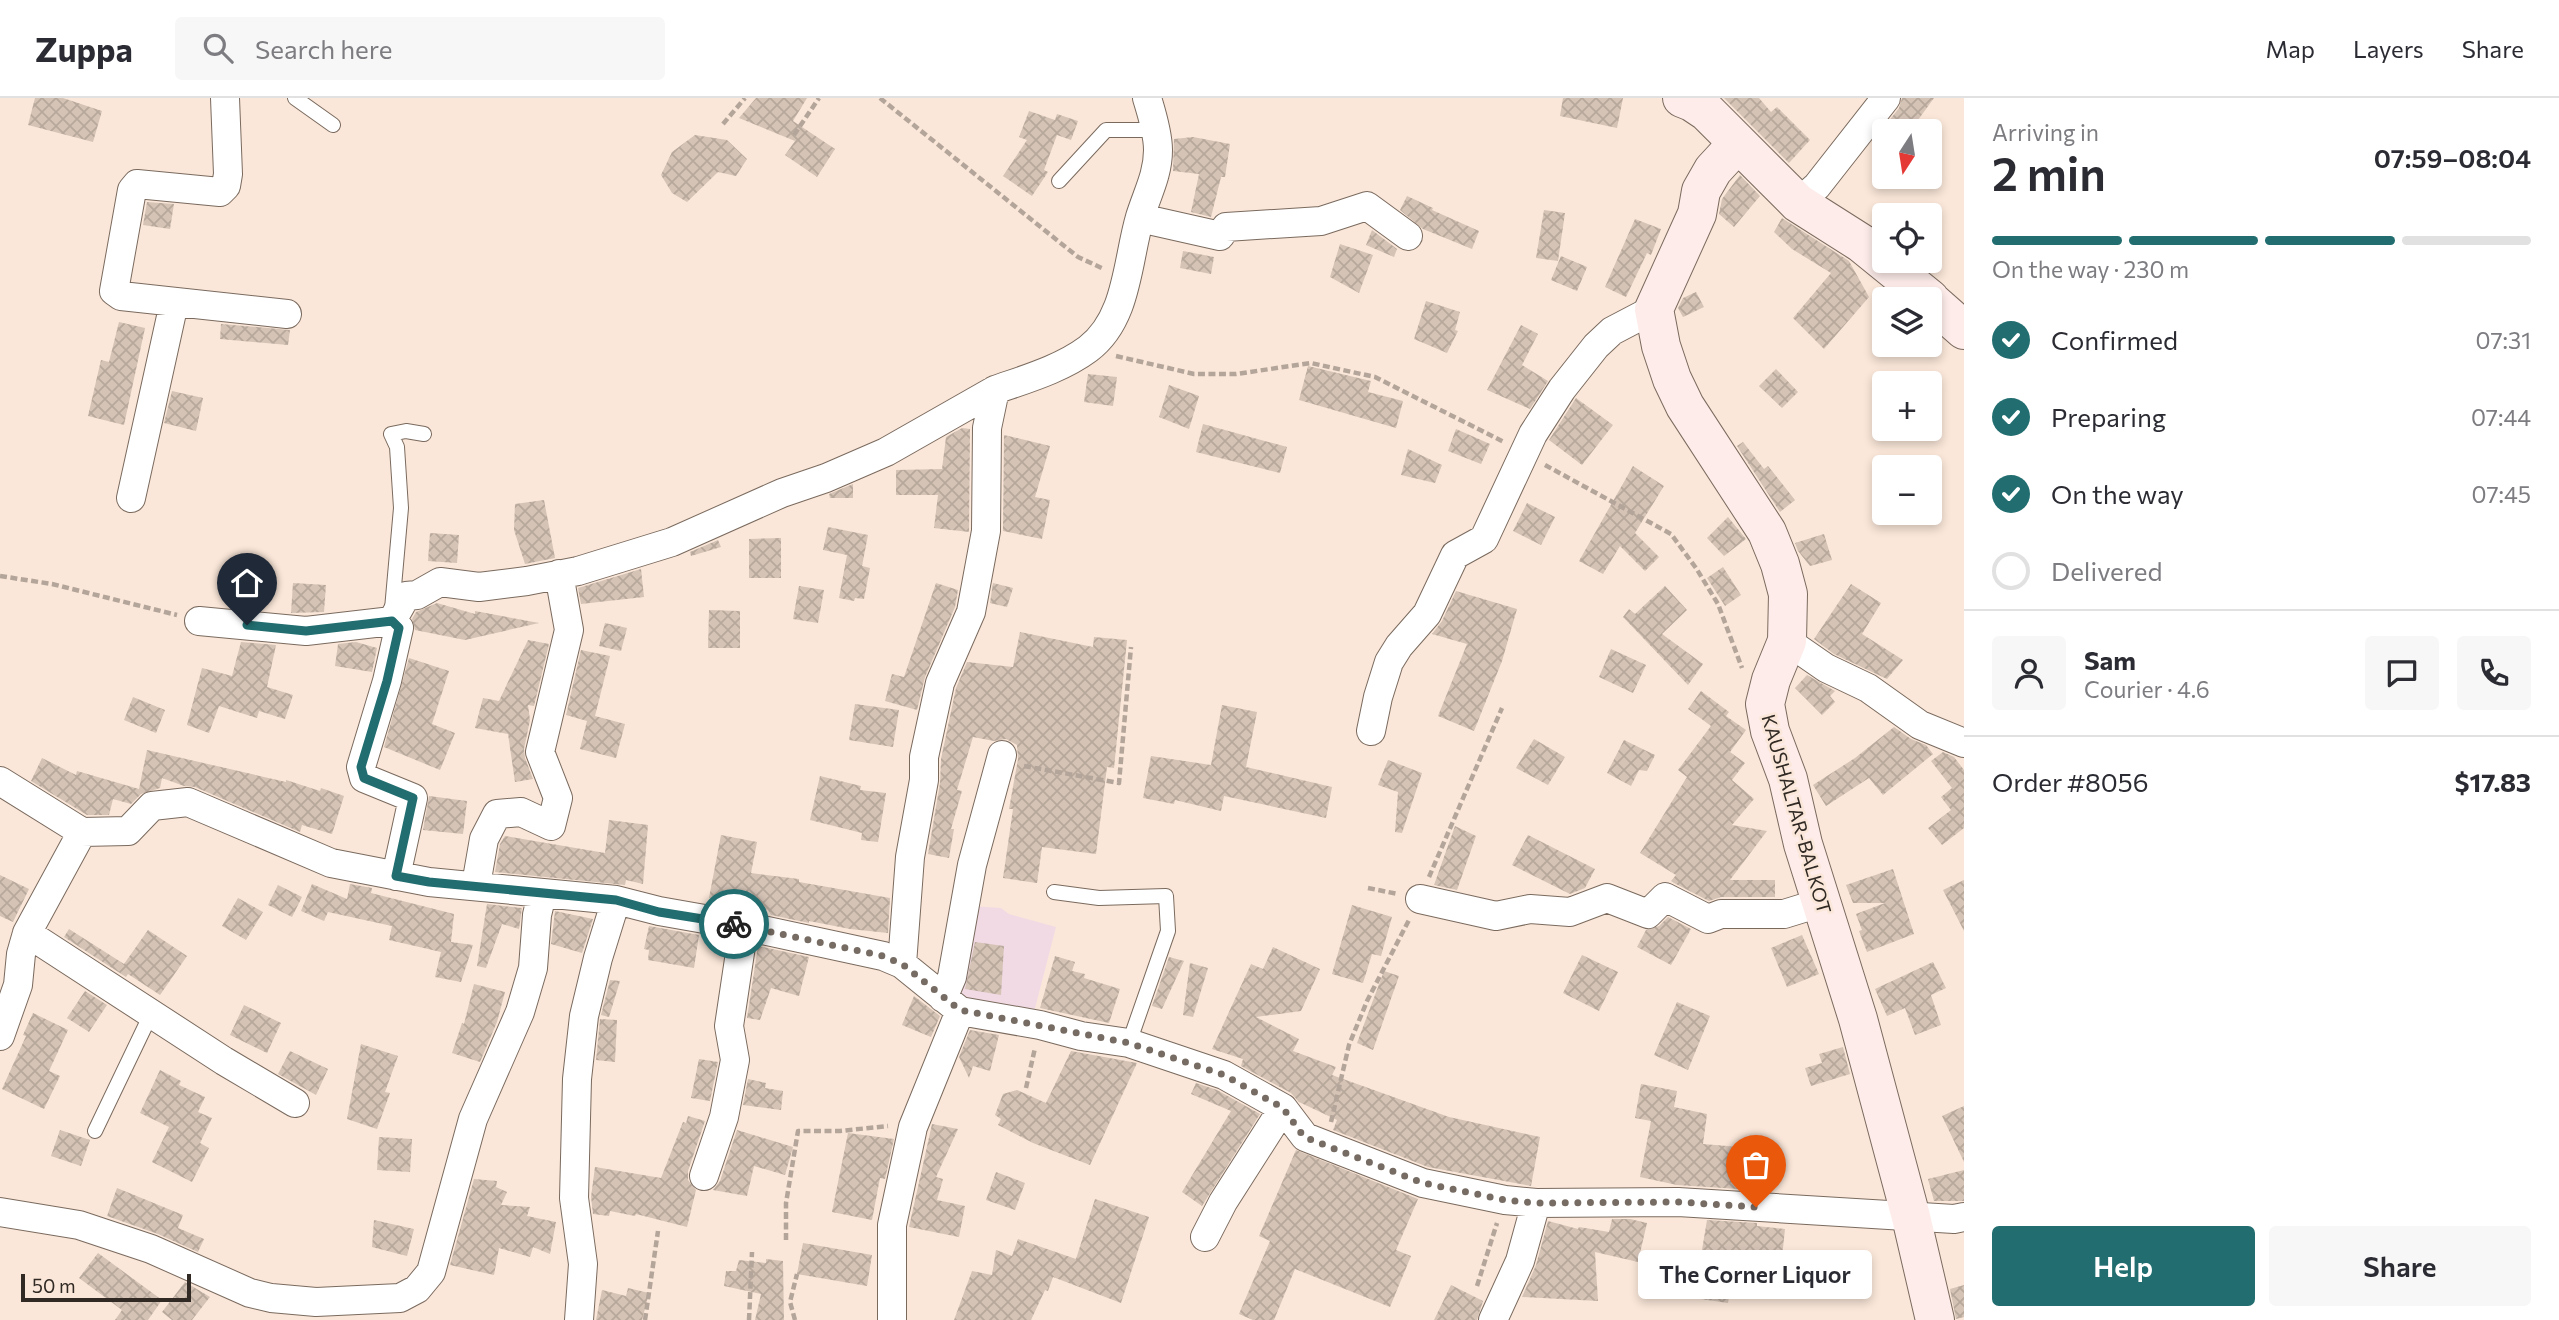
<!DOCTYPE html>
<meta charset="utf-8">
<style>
:root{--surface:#fff;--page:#f7f7f7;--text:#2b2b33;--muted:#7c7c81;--line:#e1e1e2;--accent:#216d6f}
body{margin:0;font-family:Commissioner,sans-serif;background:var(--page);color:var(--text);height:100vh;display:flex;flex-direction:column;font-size:26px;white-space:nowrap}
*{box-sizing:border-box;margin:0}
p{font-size:23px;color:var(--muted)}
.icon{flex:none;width:38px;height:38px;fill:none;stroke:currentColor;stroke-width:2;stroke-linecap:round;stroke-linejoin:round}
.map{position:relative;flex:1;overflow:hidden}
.details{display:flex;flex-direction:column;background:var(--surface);width:595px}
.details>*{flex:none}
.needle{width:46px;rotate:192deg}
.controls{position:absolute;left:1872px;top:21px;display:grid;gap:14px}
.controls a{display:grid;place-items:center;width:70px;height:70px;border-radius:7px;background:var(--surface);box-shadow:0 4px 10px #0003;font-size:35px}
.scale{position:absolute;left:21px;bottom:18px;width:170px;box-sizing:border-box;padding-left:7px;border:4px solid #302924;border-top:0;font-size:19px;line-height:24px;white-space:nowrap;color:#302924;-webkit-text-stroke:5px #fae7d9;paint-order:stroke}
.pin{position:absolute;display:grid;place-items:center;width:60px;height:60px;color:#fff;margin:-72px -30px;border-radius:50% 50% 50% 0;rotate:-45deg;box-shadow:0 0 7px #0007}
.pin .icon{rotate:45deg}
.courier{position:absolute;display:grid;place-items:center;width:70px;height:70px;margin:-35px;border:5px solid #216d6f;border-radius:50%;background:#fff;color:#222;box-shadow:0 2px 9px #0007}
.bubble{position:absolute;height:49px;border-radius:7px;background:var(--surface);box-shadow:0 4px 10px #0003;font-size:23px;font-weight:600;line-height:49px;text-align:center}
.head em{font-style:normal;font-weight:600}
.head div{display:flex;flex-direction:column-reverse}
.head{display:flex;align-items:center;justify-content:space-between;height:119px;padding:0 28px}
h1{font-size:46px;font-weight:600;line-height:52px}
.bar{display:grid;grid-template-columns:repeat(4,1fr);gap:10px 7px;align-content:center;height:84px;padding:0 28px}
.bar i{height:9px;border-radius:5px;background:var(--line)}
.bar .active{background:var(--accent)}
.bar p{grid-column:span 4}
.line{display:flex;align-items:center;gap:18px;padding:0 28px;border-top:2px solid var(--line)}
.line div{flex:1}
.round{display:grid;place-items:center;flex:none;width:74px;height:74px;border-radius:7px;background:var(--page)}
ol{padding:0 28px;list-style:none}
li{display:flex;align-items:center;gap:21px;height:77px}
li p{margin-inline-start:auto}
li .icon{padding:7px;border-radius:50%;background:var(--accent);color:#fff;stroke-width:4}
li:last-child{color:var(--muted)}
li i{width:38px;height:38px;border:4px solid var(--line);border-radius:50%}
.button{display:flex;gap:14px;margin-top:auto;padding:14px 28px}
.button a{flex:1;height:80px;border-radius:7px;background:var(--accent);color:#fff;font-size:28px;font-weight:600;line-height:80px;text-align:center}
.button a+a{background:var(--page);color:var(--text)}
header{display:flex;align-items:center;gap:42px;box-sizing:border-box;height:98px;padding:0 35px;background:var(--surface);border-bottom:2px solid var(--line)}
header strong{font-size:33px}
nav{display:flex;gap:38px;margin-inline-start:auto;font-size:24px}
.search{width:490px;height:63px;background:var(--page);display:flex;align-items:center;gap:18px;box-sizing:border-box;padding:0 24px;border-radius:7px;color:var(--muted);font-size:26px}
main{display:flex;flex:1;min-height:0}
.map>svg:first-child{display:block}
</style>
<header>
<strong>Zuppa</strong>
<div class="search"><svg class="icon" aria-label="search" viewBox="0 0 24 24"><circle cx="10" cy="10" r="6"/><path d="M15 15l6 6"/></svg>Search here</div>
<nav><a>Map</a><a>Layers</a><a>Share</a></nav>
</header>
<main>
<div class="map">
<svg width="1964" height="1222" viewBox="0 0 1964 1222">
<defs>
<pattern id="building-cross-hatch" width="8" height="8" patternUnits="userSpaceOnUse" patternTransform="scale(1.75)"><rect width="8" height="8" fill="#d5c3b6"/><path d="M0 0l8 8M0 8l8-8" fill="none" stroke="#b7a89c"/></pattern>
</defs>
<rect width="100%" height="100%" fill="#fae7d9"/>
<path fill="#f2dae4" d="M970 808 1001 810 1009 816 1056 829 1033 918 955 900Z"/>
<path fill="url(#building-cross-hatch)" d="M35 0H63L102 13 93 44 28 27Z
M756 0H807L793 23 835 51 817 79 785 57 795 43 739 20Z
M1563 0H1623L1617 30 1560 18Z
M1724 0H1759L1771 14 1777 9 1810 42 1789 65Z
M1902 0H1934L1910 33H1881L1899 10Z
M1029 13 1055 22 1057 16 1078 23 1071 42 1057 37 1044 72 1048 74 1032 98 1003 78 1027 42 1019 39Z
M695 37 727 42 747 61 736 78 718 74 687 104 672 95 661 77 672 54Z
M1193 39 1230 46 1225 79H1221L1211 119 1191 114 1199 76 1173 73 1174 41Z
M1740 77 1760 98 1734 129 1719 116 1722 101Z
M1407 98 1433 110 1432 112 1479 133 1472 151 1423 131 1400 112Z
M147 104 174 106 170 131 143 127Z
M1544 112 1565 115 1558 163 1536 160Z
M1782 120 1849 163 1869 199 1824 251 1793 220 1831 175 1792 151 1774 134Z
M1635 121 1661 131 1651 157 1647 155 1626 199 1605 189Z
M1372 132 1397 151 1394 159 1366 147Z
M1340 146 1373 157 1359 195 1330 179Z
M1183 153 1214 159 1211 176 1180 170Z
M1561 158 1587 169 1577 193 1551 182Z
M1696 194 1704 209 1683 219 1678 210 1683 200Z
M1426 203 1460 214 1455 232 1458 233 1447 255 1414 241Z
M119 224 145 230 124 327 88 318 101 262 109 264Z
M221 226 290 232 288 247 220 241Z
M1521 227 1538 236 1522 267 1548 283 1530 311 1487 292Z
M1308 268 1371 283 1368 294 1403 303 1396 330 1299 302Z
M1776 271 1798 294 1782 310 1759 288Z
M1088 276 1117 279 1113 308 1084 304Z
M1169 287 1199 298 1189 331 1159 319Z
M172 293 203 300 196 333 164 325Z
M1576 300 1613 327 1582 367 1549 342Z
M1203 326 1287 349 1280 375 1196 354Z
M962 330 970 331 969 434 934 430 938 397H896V372L942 371 946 339Z
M1456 331 1490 346 1481 366 1448 353Z
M1004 337 1050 348 1035 399 1050 402 1042 441 1003 433Z
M1743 344 1764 371 1768 368 1795 402 1780 414 1737 348Z
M1408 351 1442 367 1435 385 1401 377Z
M1633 368 1664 388 1635 435 1659 459 1645 473 1620 448 1603 476 1579 463Z
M853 386V400H830L829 396Z
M544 402 555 460 525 466 514 432 515 406Z
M1527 405 1555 419 1541 447 1513 433Z
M1728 419 1746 441 1724 458 1707 440Z
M828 429 868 437 862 468 870 470 864 501 855 500 854 503 839 500 847 457 823 452Z
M430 435 459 437 457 465 428 463Z
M1824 436 1832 462 1810 468 1798 453 1795 445Z
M781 440V480H749V441Z
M718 442 721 449 691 458 690 454Z
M1723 469 1741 497 1725 508 1707 480Z
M641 471 644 499 581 506 578 490Z
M293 485 326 487 324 514 291 515Z
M936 485 958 492 955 509 925 579 917 612 885 603 892 576 904 579Z
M993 485 1013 490 1007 509 990 505Z
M1851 486 1881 505 1862 536 1903 562 1887 581 1834 556 1814 541Z
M799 488 824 492 818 525 793 521Z
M1665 488 1687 512 1662 536 1703 566 1688 587 1623 519 1629 511 1635 516Z
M1456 493 1517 511 1502 563 1474 633 1438 618 1467 546 1432 536 1442 523Z
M437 505 475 516V513L539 525 465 542 415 532 412 521 416 514Z
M709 512 740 513V550H708Z
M605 525 627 530 621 553 599 548Z
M1020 534 1093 549 1094 539 1127 542 1114 670 1107 669 1096 756 1042 749 1037 785 1003 780 1013 711H1009L1018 661 1017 647 1006 641 994 643 973 639 957 692 962 693 951 731H954L949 760 928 756 940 685 941 661 956 590 967 564 1013 569Z
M528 542 549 546 534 608 528 607 530 622 524 651 525 660 533 681 515 684 508 636 475 630 483 600 499 603Z
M241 544 276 547 267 589 293 597 285 621 259 613 257 620 219 608 209 635 187 627 202 570 232 578Z
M356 544 377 550 372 574 335 568 338 546Z
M1611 551 1646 567 1633 595 1599 579Z
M581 552 610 558 595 618 625 626 616 660 580 651 587 623 566 617Z
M409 560 449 573 432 626 455 635 440 672 384 649Z
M1807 577 1835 593 1830 598 1835 604 1822 617 1795 590Z
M1701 593 1729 614 1726 618 1746 632 1730 654 1745 665 1732 682 1754 701 1732 727 1767 733 1730 782H1775V799H1721L1709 803 1674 785 1671 783 1676 777 1640 755 1687 679 1678 672 1711 628 1688 611Z
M133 599 165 612 156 635 124 622Z
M855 606 899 612 893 649 849 642Z
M1222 607 1257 614 1246 669 1332 689 1326 720 1224 698 1221 713 1175 702 1174 706 1143 700 1151 658 1211 667Z
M1894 629 1911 641 1926 647 1933 656 1883 697 1869 680 1826 708 1813 687 1855 660Z
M1534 641 1565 659 1548 687 1516 670Z
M1624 642 1655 657 1647 673 1639 672 1631 688 1607 675Z
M147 652 286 684V682L320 693 321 690 344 698 332 736 302 727 300 734 195 689 184 688 162 680 160 690 141 696 131 706 113 701 109 717H87L31 683 42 660 76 677 77 673 139 691Z
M1943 654 1954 659 1964 672V730L1942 747 1928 730 1951 712 1941 699 1952 690 1931 663Z
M1388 662 1422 675 1402 735 1395 734 1398 694 1378 687Z
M820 678 861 688 860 692 886 695 878 744 861 742 862 735 810 722Z
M429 698 467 703 463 736 423 732Z
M609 722 648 727 643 786 626 782 625 787 495 774 500 746 505 738 605 755Z
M1455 728 1476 738 1457 792 1434 787Z
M721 737 757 744 751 775 799 781V784L890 800 888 835 850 831 809 823V825L771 817 768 812 735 804 709 800Z
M1528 737 1595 771 1585 790 1570 796 1512 767Z
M1893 771 1914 836 1867 854 1859 833 1862 832 1856 816 1885 805H1853L1846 787Z
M0 777 29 791 13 824 0 818Z
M1964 782V833L1943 792Z
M312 786 347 801 350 786 372 790 371 795 454 816 451 844 473 847 461 884 435 879 441 854 389 842 392 828 328 814 324 823 301 813Z
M278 787 302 799 292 819 268 807Z
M238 800 263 814 246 842 222 828Z
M487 806 522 810 519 831 502 826 486 870 477 868Z
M1352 807 1392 819 1381 858 1372 856 1363 885 1332 876Z
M555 813 593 821 582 855 551 846Z
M1668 819 1691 831 1671 867 1637 849 1646 832 1659 828Z
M649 828 699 837 694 870 648 862 649 852 644 851Z
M69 831 124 866 148 832 187 858 160 897 128 876 126 879 64 839Z
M1802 837 1819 876 1787 889 1771 850Z
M975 844 1004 848 1001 897 965 891Z
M758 848 809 859 799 898 771 890 760 922 747 920Z
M1273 849 1320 871 1301 913 1256 919 1299 941 1293 953 1336 969 1332 977 1449 1019 1540 1039 1531 1088 1428 1069 1333 1032 1337 1022 1299 1004 1291 995 1241 968 1243 961 1212 951 1251 866 1263 871Z
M1582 857 1618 874 1599 913 1563 895Z
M1055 858 1075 864 1072 873 1085 876 1084 880 1120 891 1109 925 1040 910Z
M1169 859 1184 863 1162 911 1152 908Z
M1933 864 1946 890 1931 897 1941 927 1915 937 1905 910 1887 918 1875 891Z
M1190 865 1208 870 1193 919 1183 917Z
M1384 873 1399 878 1373 952 1357 945Z
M610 882 620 883 609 919 601 917Z
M474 886 505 894 497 924 480 964 452 955 462 925 464 926Z
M85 893 107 907 89 934 67 920Z
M914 898 940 918 931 939 902 927Z
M1677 904 1710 918 1688 972 1654 957Z
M244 907 281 925 267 955 230 937Z
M33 915 68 932 49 973 60 978 44 1011 2 991 26 938 23 937Z
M600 921 617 922 615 964 596 962Z
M970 932 999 937 990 973 973 968 969 980 959 959Z
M361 946 398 958 385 994 390 995 377 1031 347 1021Z
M1843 949 1850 976 1811 988 1805 970 1822 965 1819 956Z
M290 953 328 971 316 997 278 976Z
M1071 953 1137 965 1090 1067 1033 1045 998 1027 1001 1021 995 1017 1003 996 1017 992 1046 1005Z
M699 961 718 964 710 1003 691 1000Z
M160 972 181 983 179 987 205 999 198 1014 212 1020 200 1045 209 1050 192 1084 152 1064 169 1029 140 1015Z
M748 981 766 985 765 990 783 993 781 1012 743 1007Z
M1196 985 1217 992 1260 1016 1202 1108 1182 1094 1231 1013 1191 996Z
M1641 986 1677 993 1674 1009 1707 1016 1703 1046 1752 1050 1754 1092 1677 1087 1640 1079 1651 1023 1635 1020Z
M1964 1008V1064L1942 1018Z
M688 1018 705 1023 688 1073V1082L696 1092 687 1129 636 1116 635 1118 610 1113 609 1118 593 1116 591 1099 595 1069 661 1080 683 1024 686 1025Z
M932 1026 958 1031 936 1079 943 1081 937 1102 965 1108 959 1139 909 1129Z
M60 1032 90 1042 81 1068 51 1058Z
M737 1032 793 1049 785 1077 754 1068 747 1098 713 1092 720 1083Z
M848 1035 894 1041 885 1081 880 1080 872 1122 832 1114Z
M379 1039 412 1041 410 1074 377 1072Z
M1296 1052 1418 1101 1396 1152 1411 1158 1390 1209 1295 1171 1274 1222H1253L1239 1216 1270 1143 1259 1138Z
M1964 1072V1103H1934L1928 1081Z
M996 1074 1025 1085 1015 1112 986 1102Z
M474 1081 497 1083 496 1089 507 1094 501 1107 530 1109 527 1118 556 1124 550 1156 533 1149 530 1159 499 1150 494 1177 450 1167Z
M117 1090 183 1117 178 1130 204 1141 198 1154 158 1136 107 1118Z
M1095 1101 1149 1119 1121 1205 1053 1179 1048 1193 1045 1192 1031 1222H954L972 1173 992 1177 996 1152 1012 1158 1018 1141 1076 1161Z
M1612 1121H1630L1647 1125 1638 1164 1595 1154 1598 1203 1522 1199 1536 1167 1548 1123 1578 1131 1579 1129 1609 1134Z
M374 1122 414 1131 407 1158 372 1149Z
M1707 1122 1757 1125V1128L1785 1131 1778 1198 1730 1193 1728 1205 1694 1200Z
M803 1145 872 1157 867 1188 797 1176Z
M98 1155 162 1202 148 1222H115L122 1212 79 1180Z
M766 1161 783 1163 784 1222H755L761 1196 724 1188 726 1173H736L739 1162 766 1165Z
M185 1184 210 1199 192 1222H172L162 1214Z
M1451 1187 1483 1203 1477 1222H1434Z
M1964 1187V1219L1956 1221 1950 1191Z
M628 1190 649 1195 642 1222H596L602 1192 626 1198Z"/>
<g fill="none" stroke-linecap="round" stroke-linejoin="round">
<g stroke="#7a6a5e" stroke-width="16">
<path id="lane" d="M295 0 333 27
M1059 83 1106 32H1154
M392 511 401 410 397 349 391 336 406 333 424 336
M1054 794 1099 800 1166 798 1168 833 1129 945
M95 1033 151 916"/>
</g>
<g stroke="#7a6a5e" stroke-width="30">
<path id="street" d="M225 0 228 76 226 88 220 94 137 86 132 92 114 193 121 198 287 216
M1798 105 1817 88 1886 0
M1140 120 1220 138 1226 129 1321 123 1367 108 1408 138
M131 400 174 205
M199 523 306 533 392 523
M1787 543 1826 570 1868 590 1920 627 1964 645
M1371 633 1378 599 1389 564 1399 548 1427 516 1455 457 1484 441 1533 336 1562 291 1596 248 1612 233 1654 211
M0 683 82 734 128 733 152 708 188 704 331 765 429 784 616 802 659 813 744 828 883 858 902 866 960 913 1040 927 1081 938 1129 945 1224 977 1283 1010 1305 1039 1423 1085 1505 1102 1536 1105 1678 1104 1954 1121 1964 1119
M396 778 413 700 364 680 361 669 387 583 399 530 392 523 406 498 417 497 440 484 479 489 527 483 578 473 672 444 782 395 826 380 886 354 995 292
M476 787 484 741 497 716 521 714 551 728 558 700 540 654 569 532 559 476
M1420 801 1496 818 1530 811 1570 814 1607 800 1648 816 1665 799 1708 821 1721 816H1784L1823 804
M27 835 224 963 295 1005
M902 866 910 759 924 682V659L940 585 971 514 986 433 987 330 995 292C1026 281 1061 271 1088 251 1128 221 1127 163 1140 119 1147 96 1158 77 1158 52 1158 36 1152 16 1147 0
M943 900 952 879 972 767 1002 657
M0 938 18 887 21 856 27 835 82 734
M704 1078 724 1019 735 962 729 928 744 828
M0 1114 79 1127 151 1151 250 1195 271 1200 316 1204 400 1200 417 1191 431 1174 473 1021 520 914 533 870 537 817 542 796
M1205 1139 1223 1104 1283 1010
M579 1222 583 1166 574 1100 577 981 584 918 598 860 616 802
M892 1222V1127L913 1029 960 913
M1493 1222 1520 1163 1536 1105"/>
</g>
<g stroke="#7a6a5e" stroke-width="40">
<path id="secondary" d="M1682 0 1692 4 1707 14 1798 105 1861 145 1930 201
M1737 46 1713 72 1701 93 1697 116 1654 211 1661 248 1672 281 1685 308 1767 434 1780 466 1788 496 1787 543 1771 582 1765 606 1770 633 1788 681 1803 746 1858 921 1911 1119 1935 1222
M1930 202 1964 232"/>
</g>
<path stroke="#b4a59a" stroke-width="4.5" stroke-dasharray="7 3.5" stroke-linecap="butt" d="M880 0 1078 159 1104 171
M723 26 745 0
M794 37 819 0
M1116 258 1194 276H1236L1311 265 1375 279 1504 344
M1545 367 1671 436 1696 470 1718 506 1742 570
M0 478 52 486 177 517
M1024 668 1119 685 1131 549
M1429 779 1502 610
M1368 790 1398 796
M1026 990 1035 950
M1331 1024 1349 947 1367 903 1409 822
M786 1142V1105L798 1033H840L888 1028
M1477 1188 1497 1125
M645 1222 658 1133
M749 1222 752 1154
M795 1222 790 1204 797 1176"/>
<use href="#lane" stroke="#fff" stroke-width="14"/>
<use href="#street" stroke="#fff" stroke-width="28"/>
<use href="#secondary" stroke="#fdece9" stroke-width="38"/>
</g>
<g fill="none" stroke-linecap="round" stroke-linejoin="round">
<path stroke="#776c63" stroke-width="7" stroke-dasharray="0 12.6" d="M734 826 883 858 902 866 960 912 1129 945 1224 977 1283 1010 1304 1039 1423 1085 1505 1102 1536 1105 1678 1104 1756 1109"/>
<path stroke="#216d6f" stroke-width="9" d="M247 527 306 533 392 523 399 530 387 583 361 669 364 680 413 700 396 778 429 784 616 802 659 814 734 826"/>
</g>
<g text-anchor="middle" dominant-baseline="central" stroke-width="5" stroke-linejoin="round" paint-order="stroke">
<g font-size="19" fill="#302924" stroke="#fae7d9">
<text transform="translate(1797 716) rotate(74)">KAUSHALTAR-BALKOT</text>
</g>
</g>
</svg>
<div class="controls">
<a><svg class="needle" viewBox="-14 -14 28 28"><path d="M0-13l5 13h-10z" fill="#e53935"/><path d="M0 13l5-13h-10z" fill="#7c7c81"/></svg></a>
<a><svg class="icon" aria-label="locate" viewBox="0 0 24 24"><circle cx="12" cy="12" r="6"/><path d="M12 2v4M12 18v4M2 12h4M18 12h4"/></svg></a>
<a><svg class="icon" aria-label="layers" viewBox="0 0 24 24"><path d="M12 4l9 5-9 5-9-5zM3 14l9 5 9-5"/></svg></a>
<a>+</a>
<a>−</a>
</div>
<div class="scale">50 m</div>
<div class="pin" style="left:1756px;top:1109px;background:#ea580c"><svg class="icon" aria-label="bag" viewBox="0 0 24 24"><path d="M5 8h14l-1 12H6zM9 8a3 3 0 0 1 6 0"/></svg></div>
<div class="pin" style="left:247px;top:527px;background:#1f2937"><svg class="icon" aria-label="home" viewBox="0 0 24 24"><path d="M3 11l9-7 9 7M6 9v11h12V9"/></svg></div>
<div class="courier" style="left:734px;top:826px"><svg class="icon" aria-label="bike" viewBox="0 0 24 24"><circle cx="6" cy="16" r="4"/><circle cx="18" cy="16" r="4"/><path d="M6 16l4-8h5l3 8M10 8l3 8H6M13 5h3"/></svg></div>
<div class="bubble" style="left:1638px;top:1152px;width:234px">The Corner Liquor</div>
</div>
<section class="details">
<div class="head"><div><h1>2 min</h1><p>Arriving in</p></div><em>07:59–08:04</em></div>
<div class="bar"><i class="active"></i><i class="active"></i><i class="active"></i><i></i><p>On the way · 230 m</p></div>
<ol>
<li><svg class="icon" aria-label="check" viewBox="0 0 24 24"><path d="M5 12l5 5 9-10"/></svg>Confirmed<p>07:31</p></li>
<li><svg class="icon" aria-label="check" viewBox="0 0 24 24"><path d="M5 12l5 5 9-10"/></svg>Preparing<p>07:44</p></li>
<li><svg class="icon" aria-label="check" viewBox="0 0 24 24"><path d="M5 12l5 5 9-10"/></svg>On the way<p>07:45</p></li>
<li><i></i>Delivered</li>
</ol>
<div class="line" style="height:126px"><a class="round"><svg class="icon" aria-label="person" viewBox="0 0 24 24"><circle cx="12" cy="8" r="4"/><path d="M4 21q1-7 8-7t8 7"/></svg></a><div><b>Sam</b><p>Courier · 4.6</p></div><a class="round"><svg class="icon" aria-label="chat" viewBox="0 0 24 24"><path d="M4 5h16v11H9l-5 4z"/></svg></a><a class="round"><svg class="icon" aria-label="phone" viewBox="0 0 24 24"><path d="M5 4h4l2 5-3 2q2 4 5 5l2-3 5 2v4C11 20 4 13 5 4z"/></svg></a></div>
<div class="line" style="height:91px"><div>Order #8056</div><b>$17.83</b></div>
<div class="button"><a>Help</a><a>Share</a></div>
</section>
</main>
